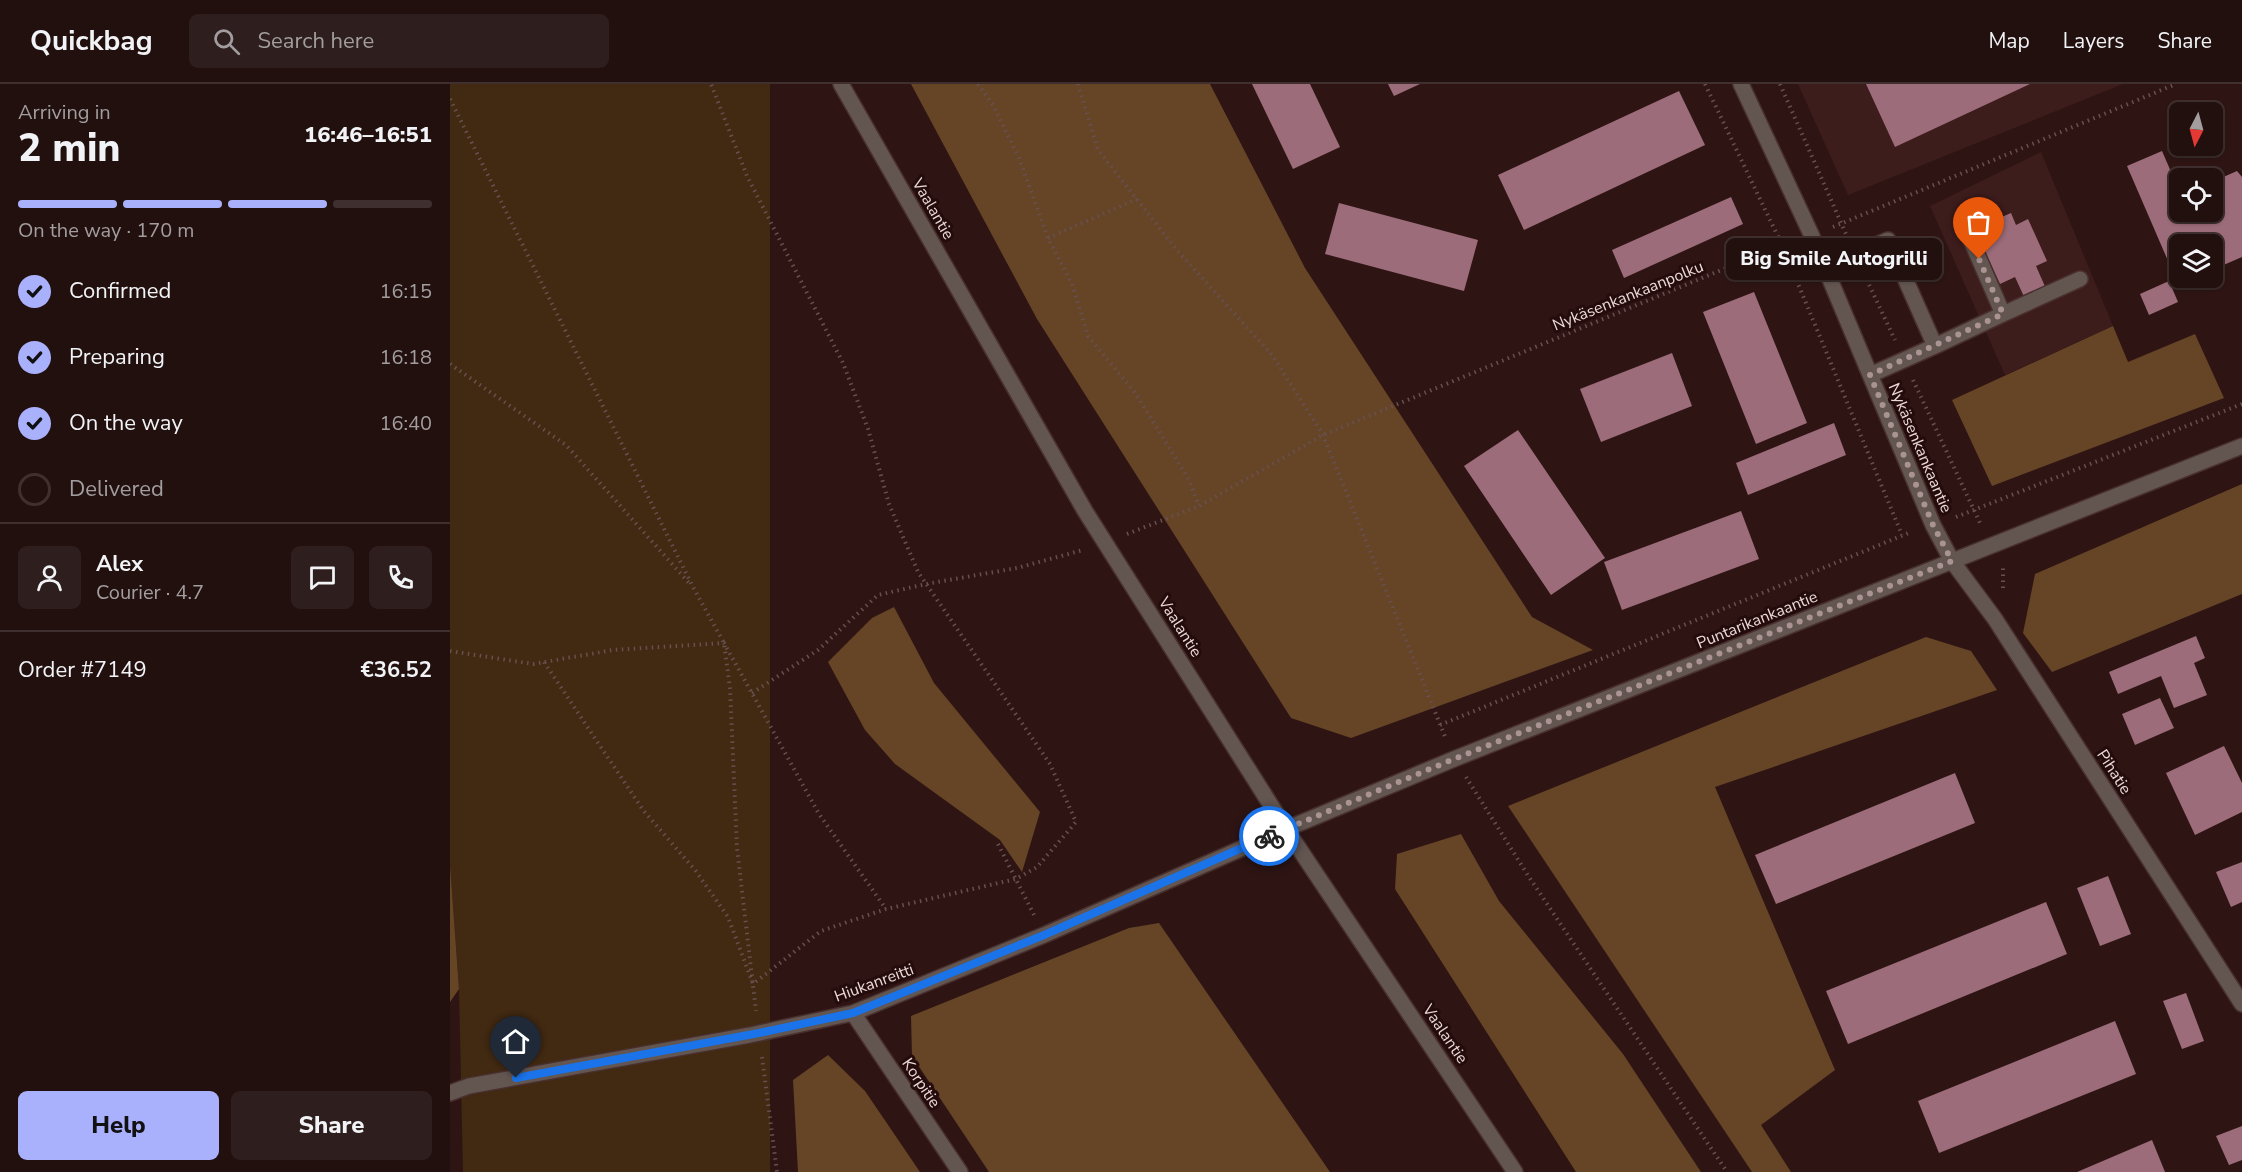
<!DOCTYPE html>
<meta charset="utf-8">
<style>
:root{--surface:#22100f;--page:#2e1e1d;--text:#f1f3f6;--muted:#a29d9e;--line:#3f302f;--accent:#a9b0fc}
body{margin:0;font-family:"Nunito Sans",sans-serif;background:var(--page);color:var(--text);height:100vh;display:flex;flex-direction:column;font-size:22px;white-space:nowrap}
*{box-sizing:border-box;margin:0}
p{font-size:20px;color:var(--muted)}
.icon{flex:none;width:33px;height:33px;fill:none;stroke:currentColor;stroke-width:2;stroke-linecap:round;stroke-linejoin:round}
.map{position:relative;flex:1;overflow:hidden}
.sheet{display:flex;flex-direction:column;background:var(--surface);width:450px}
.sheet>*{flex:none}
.needle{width:39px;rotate:186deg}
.buttons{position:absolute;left:1719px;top:18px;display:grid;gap:12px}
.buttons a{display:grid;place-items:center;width:54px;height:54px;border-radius:9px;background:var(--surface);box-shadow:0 2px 4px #0004,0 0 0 2px var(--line);font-size:30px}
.pin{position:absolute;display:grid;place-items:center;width:51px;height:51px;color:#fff;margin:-62px -26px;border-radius:50% 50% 50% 0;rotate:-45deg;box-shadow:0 0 6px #0007}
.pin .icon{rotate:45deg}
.courier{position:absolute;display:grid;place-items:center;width:60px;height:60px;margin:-30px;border:4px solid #1a73e8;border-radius:50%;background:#fff;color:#222;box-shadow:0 2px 8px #0007}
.bubble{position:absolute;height:42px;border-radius:9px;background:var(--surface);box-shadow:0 2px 4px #0004,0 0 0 2px var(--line);font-size:20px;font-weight:800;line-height:42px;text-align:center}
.headline em{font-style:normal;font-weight:800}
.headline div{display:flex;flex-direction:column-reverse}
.headline{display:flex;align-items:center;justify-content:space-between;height:102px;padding:0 18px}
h1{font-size:39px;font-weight:800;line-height:45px}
.bar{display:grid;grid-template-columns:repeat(4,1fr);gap:9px 6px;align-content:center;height:72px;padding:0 18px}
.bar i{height:8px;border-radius:4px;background:var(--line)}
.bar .active{background:var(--accent)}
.bar p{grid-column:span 4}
.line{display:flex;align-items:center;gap:15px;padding:0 18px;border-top:2px solid var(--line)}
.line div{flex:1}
.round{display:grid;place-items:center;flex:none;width:63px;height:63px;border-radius:9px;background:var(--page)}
ol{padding:0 18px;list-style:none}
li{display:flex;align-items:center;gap:18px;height:66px}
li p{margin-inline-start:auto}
li .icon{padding:6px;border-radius:50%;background:var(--accent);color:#111;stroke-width:4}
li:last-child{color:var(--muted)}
li i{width:33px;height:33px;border:3px solid var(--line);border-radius:50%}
.button{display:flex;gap:12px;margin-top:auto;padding:12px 18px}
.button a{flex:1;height:69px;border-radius:9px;background:var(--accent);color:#111;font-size:24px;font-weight:800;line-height:69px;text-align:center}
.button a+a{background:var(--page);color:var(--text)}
header{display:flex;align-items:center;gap:36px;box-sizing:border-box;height:84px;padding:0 30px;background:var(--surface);border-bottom:2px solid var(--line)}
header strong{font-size:28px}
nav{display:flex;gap:33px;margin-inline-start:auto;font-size:21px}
.search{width:420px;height:54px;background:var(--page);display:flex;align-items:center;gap:15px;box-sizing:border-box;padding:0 21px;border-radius:9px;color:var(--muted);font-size:22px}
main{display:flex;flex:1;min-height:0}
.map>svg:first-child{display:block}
</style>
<header>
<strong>Quickbag</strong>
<div class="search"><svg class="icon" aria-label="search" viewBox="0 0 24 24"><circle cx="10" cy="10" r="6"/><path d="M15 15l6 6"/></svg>Search here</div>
<nav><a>Map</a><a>Layers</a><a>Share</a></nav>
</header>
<main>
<section class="sheet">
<div class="headline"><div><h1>2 min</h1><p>Arriving in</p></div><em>16:46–16:51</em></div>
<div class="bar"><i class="active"></i><i class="active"></i><i class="active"></i><i></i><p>On the way · 170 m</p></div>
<ol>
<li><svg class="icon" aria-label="check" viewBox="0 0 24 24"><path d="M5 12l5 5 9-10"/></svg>Confirmed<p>16:15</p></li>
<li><svg class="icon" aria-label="check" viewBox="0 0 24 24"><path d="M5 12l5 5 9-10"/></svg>Preparing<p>16:18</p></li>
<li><svg class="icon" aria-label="check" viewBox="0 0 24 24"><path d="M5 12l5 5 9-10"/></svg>On the way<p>16:40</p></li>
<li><i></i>Delivered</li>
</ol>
<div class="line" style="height:108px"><a class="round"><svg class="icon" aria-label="person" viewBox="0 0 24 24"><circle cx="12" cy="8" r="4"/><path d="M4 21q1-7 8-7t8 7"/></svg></a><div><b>Alex</b><p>Courier · 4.7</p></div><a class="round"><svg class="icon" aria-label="chat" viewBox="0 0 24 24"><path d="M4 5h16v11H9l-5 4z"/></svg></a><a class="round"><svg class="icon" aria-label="phone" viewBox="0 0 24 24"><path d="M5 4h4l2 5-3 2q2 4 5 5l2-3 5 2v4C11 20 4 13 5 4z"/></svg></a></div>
<div class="line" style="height:78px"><div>Order #7149</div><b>€36.52</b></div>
<div class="button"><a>Help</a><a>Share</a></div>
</section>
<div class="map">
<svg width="1792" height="1088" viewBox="0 0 1792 1088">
<rect width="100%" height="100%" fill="#2e1514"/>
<path fill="#3d1c1c" d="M1348 0H1673L1398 111Z
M1591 68 1663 242 1555 291 1480 122Z"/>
<path fill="#412912" d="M0 0H320V1088H13L9 905 0 780Z"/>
<path fill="#664426" d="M461 0H760L855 184 1082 533 1143 566 901 654 841 634 587 235Z
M1663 242 1678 278 1745 250 1774 314 1542 402 1502 316Z
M1792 400V510L1602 588 1573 549 1585 490Z
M444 523 484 599 590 728 572 788 550 756 445 680 415 646 378 578 422 534Z
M1476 553 1521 567 1547 606 1265 703 1385 986 1311 1041 1341 1088H1302L1058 722Z
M1011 750 1049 817 1173 970 1251 1088H1126L945 805 947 770Z
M0 780 9 905 0 918Z
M709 839 880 1088H539L462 972 461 932 679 844Z
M378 971 415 1007 470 1088H348L343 996Z"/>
<path fill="#9d6c7a" d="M802 0H860L890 63 843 85Z
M938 0H970L944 12Z
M1416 0H1580L1445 63Z
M1229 7 1255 61 1074 146 1048 91Z
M1712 67 1725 97 1730 95V128H1762V98L1787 87 1792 93V173L1762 186V160H1730V194H1744L1728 200 1677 82Z
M1281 113 1293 140 1174 194 1162 166Z
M889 119 1028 156 1014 207 875 170Z
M1561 129 1566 141 1578 135 1597 177 1586 182 1597 207 1576 217 1565 193 1550 200 1530 157 1545 150 1540 138Z
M1719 197 1728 218 1699 231 1690 210Z
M1304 208 1357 339 1306 360 1253 228Z
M1222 269 1242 322 1151 358 1130 305Z
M1384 339 1396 371 1298 411 1286 379Z
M1068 346 1155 474 1101 511 1014 382Z
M1291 427 1309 475 1172 526 1154 478Z
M1746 552 1755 574 1744 579 1757 611 1724 624 1711 592 1668 610 1659 588Z
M1710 614 1724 644 1685 661 1672 630Z
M1774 662 1792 699V728L1745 751 1716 689Z
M1505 689 1525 739 1326 820 1305 771Z
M1792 778V818L1781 823 1766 788Z
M1658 792 1681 850 1650 862 1627 804Z
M1596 818 1617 870 1398 960 1376 907Z
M1736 909 1754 957 1732 965 1713 917Z
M1665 937 1686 990 1489 1069 1468 1017Z
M1792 1042V1076L1779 1081 1766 1052Z
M1702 1056 1715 1088H1627Z"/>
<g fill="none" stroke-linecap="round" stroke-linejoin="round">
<g stroke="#49302f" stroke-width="18">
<path id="minor" d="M391 0 635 427 836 745 1065 1088
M1291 0 1361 150 1483 441 1502 477 1545 535 1792 920
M1375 183 1438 156 1485 262 1420 291
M1553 230 1630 195
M1485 262 1553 230 1513 138
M403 929 510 1088
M0 1009 19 1002 300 951 403 929 594 851 836 745 1004 675 1792 362"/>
</g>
<path stroke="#67504f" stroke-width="4" stroke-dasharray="1.5 4.5" stroke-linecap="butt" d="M528 0 543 21 569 74 598 154 622 200 638 252 686 310 739 396 749 422
M628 0 648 66 726 165 822 271 873 351 996 655
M1255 0 1332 161 1452 451
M1330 0 1396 150
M0 15 243 503 274 559 280 604 287 764 306 927
M1383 143 1726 0
M598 154 687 115
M1414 190 1445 256
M0 280 116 361 239 499
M1463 296 1531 441
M1506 433 1792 320
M677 450 749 422 873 351 1339 158
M1553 504V482
M0 567 83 580 163 566 274 559 369 730 436 825
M94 578 193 726 245 786 278 833 303 900 371 847 436 825 566 795 587 783 626 738 600 680 468 488 439 420 418 345 393 279 297 92 261 0
M302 609 368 566 428 511 476 500 567 484 633 466
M990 641 1461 448
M1016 693 1079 793 1277 1088
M548 760 584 831
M312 973 327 1088"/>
<use href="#minor" stroke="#635651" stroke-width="15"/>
</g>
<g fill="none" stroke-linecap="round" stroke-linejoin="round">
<path stroke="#aa9493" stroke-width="6" stroke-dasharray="0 10.8" d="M819 752 1004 675 1502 477 1483 441 1420 291 1553 230 1529 175"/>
<path stroke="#1a73e8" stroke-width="8" d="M66 994 309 949 403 929 594 851 819 752"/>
</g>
<g text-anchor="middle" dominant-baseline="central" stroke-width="6" stroke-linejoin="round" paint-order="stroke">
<g font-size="16" fill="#ecd9d8" stroke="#240b0c">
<text transform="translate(483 125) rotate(60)">Vaalantie</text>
<text transform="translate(1178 212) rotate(-22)">Nykäsenkankaanpolku</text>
<text transform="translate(1470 364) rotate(67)">Nykäsenkankaantie</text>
<text transform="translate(1307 536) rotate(-22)">Puntarikankaantie</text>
<text transform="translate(730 543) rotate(58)">Vaalantie</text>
<text transform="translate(1664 688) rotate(57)">Pihatie</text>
<text transform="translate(424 899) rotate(-20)">Hiukanreitti</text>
<text transform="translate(995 950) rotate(56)">Vaalantie</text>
<text transform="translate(471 999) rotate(56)">Korpitie</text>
</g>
</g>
</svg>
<div class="buttons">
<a><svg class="needle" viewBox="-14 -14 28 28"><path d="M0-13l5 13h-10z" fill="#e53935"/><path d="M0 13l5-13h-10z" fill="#a29d9e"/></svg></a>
<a><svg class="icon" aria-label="locate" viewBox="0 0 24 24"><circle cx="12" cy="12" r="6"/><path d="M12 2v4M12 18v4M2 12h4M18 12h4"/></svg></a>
<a><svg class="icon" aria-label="layers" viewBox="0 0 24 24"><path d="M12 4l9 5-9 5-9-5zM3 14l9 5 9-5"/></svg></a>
</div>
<div class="pin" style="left:1529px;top:175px;background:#ea580c"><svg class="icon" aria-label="bag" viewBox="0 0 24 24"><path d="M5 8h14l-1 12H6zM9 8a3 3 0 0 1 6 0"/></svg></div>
<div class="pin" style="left:66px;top:994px;background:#1f2937"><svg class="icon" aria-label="home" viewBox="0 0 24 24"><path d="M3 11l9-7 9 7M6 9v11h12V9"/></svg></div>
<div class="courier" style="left:819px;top:752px"><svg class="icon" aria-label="bike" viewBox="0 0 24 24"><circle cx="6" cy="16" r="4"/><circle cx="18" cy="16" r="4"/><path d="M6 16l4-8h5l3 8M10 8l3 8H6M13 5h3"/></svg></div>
<div class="bubble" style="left:1276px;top:154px;width:216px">Big Smile Autogrilli</div>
</div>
</main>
